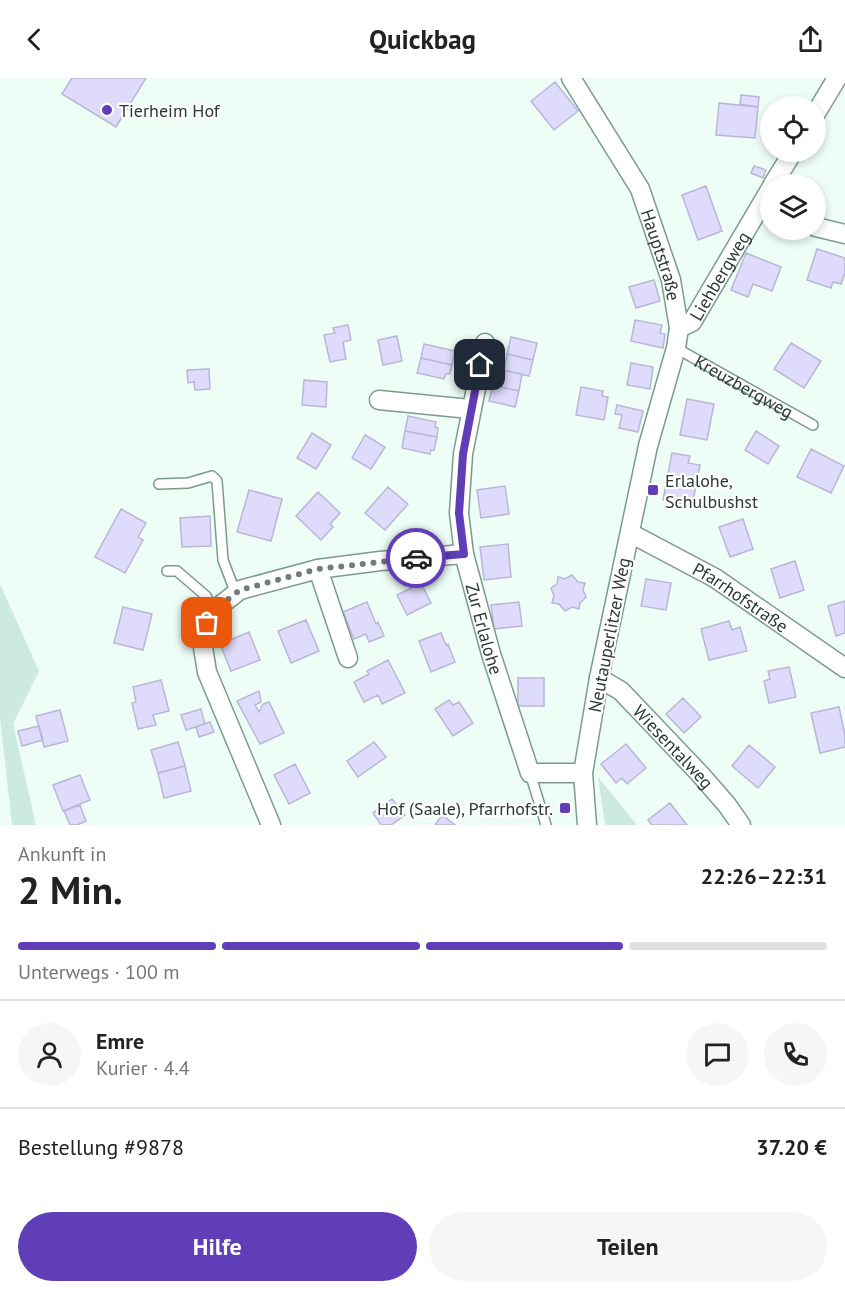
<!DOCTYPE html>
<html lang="de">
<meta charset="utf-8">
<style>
:root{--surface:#fff;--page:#f6f6f6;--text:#222;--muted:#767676;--line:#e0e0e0;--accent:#5f3eb7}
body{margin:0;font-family:"PT Sans",sans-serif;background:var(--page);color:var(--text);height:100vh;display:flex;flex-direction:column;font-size:22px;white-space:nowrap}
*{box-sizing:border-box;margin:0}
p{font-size:20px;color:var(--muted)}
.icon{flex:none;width:33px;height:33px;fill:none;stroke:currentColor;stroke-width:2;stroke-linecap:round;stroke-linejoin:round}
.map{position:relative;height:747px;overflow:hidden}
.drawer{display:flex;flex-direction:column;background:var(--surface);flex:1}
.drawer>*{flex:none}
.fabs{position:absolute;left:760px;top:18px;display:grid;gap:12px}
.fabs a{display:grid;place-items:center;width:66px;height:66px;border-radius:50%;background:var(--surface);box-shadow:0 3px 9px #0003;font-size:30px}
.pin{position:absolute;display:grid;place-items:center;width:51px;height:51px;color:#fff;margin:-26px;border-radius:12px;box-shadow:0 3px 9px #0006}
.courier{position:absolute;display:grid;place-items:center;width:60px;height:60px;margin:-30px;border:4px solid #5f3eb7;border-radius:50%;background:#fff;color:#222;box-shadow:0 2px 8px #0007}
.headline em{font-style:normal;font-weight:800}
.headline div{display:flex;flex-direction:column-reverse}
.headline{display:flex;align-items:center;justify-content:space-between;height:102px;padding:0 18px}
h1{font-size:39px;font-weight:800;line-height:45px}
.bar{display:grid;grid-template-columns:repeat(4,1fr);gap:9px 6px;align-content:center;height:72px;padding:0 18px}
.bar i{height:8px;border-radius:4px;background:var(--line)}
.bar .active{background:var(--accent)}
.bar p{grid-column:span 4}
.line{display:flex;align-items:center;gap:15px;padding:0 18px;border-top:2px solid var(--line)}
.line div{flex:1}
.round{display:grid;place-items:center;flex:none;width:63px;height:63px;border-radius:32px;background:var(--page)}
.action{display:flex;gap:12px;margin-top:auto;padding:12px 18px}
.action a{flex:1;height:69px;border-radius:36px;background:var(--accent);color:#fff;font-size:24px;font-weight:800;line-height:69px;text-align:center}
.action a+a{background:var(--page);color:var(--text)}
header{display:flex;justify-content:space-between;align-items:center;height:78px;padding:0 18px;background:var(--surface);font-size:27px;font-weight:800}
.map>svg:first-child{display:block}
</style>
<header><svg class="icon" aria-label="back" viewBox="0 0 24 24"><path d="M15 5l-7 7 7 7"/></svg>Quickbag<svg class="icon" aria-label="share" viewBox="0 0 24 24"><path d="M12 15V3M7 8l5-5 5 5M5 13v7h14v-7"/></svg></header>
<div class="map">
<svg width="845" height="747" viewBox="0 0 845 747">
<rect width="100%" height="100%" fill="#effdf7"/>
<path fill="#cceadd" d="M0 506 39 593 13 646 36 747H12L0 640Z
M598 699 637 747H605Z"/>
<path fill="#dfdbfc" stroke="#b9b6d6" stroke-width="1.5" d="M72 0H146L116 49 62 16Z
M555 4 578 33 554 52 531 23Z
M741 17 759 19 758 29 740 26Z
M719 25 758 29 755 60 716 57Z
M754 88 766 92 763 100 751 95Z
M706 108 722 153 698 162 682 117Z
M817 171 845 180V195L841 206 833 204 831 210 807 202Z
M746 175 781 189 772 213 753 206 748 219 731 212Z
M654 202 660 223 636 230 629 209Z
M635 242 662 247 660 255 665 256 663 270 631 263Z
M348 247 351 262 343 264 346 281 330 284 324 257 335 255 333 250Z
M397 258 402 283 383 287 378 262Z
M511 259 537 265 533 282 507 276Z
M791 265 821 283 804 310 774 291Z
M424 266 455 273 452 287 421 280Z
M507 276 533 282 529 298 504 292Z
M421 280 452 287 450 296H446L444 301 417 295Z
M631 285 653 289 650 311 627 307Z
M209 291 210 311 195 312 194 304 188 305 187 292Z
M497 291 522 296 519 313 493 307Z
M304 302 327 304 326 329 302 327Z
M493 307 519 313 515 329 489 323Z
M581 309 603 313 602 318 608 319 604 342 576 337Z
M687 321 714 326 707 362 680 357Z
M617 327 643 333 638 354 619 350 622 337 615 336Z
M408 338 436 344 435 349 438 350 437 359 405 353Z
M405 353 437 359 434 372H431L430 376 402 370Z
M756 353 779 368 768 386 745 372Z
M312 355 331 367 316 391 297 380Z
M365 357 385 369 371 391 352 380Z
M811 371 844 388 831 415 797 399Z
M672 375 690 378 688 385 700 387 692 428 663 422Z
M505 408 509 436 481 440 477 412Z
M388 409 408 426 385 452 365 435Z
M249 412 282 421 271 463 237 454Z
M318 414 340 435 330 446 333 449 321 462 296 438Z
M121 431 146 445 138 459 143 462 125 495 95 479Z
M210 438 211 468 182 469 180 440Z
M743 441 753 471 730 479 719 449Z
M508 466 511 499 484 502 480 469Z
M795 483 804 512 780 520 771 491Z
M572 497 578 504 585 505 583 512 586 519 580 525 579 531 572 529 565 533 559 526 552 525 554 518 551 510 557 506 558 499 565 501Z
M646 501 671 505 666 532 641 528Z
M421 505 431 525 407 537 397 517Z
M845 523V555L836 558 828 528Z
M367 524 376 546 378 544 384 558 369 564 366 556 354 561 343 534Z
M519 524 522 548 494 551 491 527Z
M123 529 152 536 143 572 114 565Z
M306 542 319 573 291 585 278 553Z
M729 543 732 552 740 549 747 573 709 582 701 551Z
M249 554 260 582 231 593 220 566Z
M441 555 446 567 448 566 455 584 431 594 419 563Z
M388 582 405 615 382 626 378 617 364 624 354 604 369 596 367 593Z
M789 589 796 619 769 625 764 603 770 601 768 593Z
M518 600H544V628H518Z
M161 602 169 633 153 637 156 647 138 651 132 625 136 624 133 609Z
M259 613 261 624 255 627 259 634 263 626 269 624 284 655 260 666 237 623Z
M683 620 701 639 684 655 666 636Z
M449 622 453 627 459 624 473 645 453 658 435 631Z
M839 629 845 657V669L820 675 811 635Z
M201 631 205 646 186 652 181 637Z
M60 632 68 663 44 669 36 638Z
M210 644 214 654 199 659 196 649Z
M39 648 43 662 22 668 18 653Z
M178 664 185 688 158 695 151 672Z
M374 664 386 679 358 699 347 683Z
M626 666 646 690 627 706 622 700 616 705 601 686Z
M749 667 775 689 758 710 732 688Z
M295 686 310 715 289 726 274 697Z
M185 688 191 713 164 720 158 695Z
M80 697 90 722 63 733 53 707Z
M392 721 405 737 391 747H381L373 735Z
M670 725 687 747H652L648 742Z
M80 727 86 743 77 747H70L64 733Z
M442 737 455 747H435Z"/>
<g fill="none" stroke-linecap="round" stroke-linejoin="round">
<g stroke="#799c8d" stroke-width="12">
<g id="lane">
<path id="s1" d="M676 270 813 347"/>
<path d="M159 406 188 405 212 398 217 403 223 482 236 516"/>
<path d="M167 493H177L206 518 215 534"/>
<path d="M530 695 546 747"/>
</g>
</g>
<g stroke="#799c8d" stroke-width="21">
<g id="street">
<path id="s2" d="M571 0 640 111 671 202 679 250 676 270 648 368 599 600 583 695 587 747"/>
<path d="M816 35 837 0"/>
<path d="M773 106 793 74"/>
<path d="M816 149 845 156"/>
<path id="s3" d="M679 250 692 244 771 110"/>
<path id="s4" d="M485 265 463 376 459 435 464 476 491 576 530 695H583"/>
<path d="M379 322 470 331"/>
<path id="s5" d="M630 455 715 500 845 590"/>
<path d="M318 491 348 580"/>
<path id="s6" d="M599 600 621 613 700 696 727 727 741 747"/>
<path d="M271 747 207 594 202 563 207 545 222 526 240 512 318 491 380 483 464 476"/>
</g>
</g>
<use href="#lane" stroke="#fff" stroke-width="9"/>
<use href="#street" stroke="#fff" stroke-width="18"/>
</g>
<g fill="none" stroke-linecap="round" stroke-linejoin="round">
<path stroke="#6f7e78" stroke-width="6" stroke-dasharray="0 10.8" d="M207 545 222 526 240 512 318 491 416 480"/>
<path stroke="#5f3eb7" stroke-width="8" d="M416 480 464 476 459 435 463 376 480 287"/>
</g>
<g fill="#5f3eb7" stroke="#fff" stroke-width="2">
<circle cx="107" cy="32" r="6"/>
<rect x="647" y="406" width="12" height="12" rx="3"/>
<rect x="559" y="724" width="12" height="12" rx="3"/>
</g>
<g text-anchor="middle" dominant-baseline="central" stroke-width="4.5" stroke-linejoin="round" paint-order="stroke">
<g font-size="18" fill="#2a3933" stroke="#fff" text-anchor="start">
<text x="119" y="32">Tierheim Hof</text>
<text x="665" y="402">Erlalohe,<tspan x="665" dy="21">Schulbushst</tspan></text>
<text x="553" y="730" text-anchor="end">Hof (Saale), Pfarrhofstr.</text>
</g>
<g font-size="18" fill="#2a3933" stroke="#fff">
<text stroke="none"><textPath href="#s2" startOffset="200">Hauptstraße</textPath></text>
<text stroke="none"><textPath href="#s3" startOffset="68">Liehbergweg</textPath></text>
<text stroke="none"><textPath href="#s1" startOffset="78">Kreuzbergweg</textPath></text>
<text stroke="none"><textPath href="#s5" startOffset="128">Pfarrhofstraße</textPath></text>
<text stroke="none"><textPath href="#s4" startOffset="291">Zur Erlalohe</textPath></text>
<text transform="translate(609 557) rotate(-79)">Neutauperlitzer Weg</text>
<text stroke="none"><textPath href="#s6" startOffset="102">Wiesentalweg</textPath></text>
</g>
</g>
</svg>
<div class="fabs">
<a><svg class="icon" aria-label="locate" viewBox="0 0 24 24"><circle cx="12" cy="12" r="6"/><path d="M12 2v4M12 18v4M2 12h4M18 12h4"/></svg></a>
<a><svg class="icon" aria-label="layers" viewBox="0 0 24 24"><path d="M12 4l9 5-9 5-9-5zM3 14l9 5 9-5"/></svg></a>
</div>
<div class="pin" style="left:207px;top:545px;background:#ea580c"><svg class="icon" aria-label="bag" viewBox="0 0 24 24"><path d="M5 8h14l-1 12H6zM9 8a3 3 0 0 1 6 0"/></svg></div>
<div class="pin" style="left:480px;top:287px;background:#1f2937"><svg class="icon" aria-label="home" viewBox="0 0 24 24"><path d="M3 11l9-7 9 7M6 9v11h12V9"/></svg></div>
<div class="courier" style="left:416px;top:480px"><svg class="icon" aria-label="car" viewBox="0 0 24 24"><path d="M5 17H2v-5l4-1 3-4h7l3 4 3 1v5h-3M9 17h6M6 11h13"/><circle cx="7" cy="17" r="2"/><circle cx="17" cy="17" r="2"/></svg></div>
</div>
<section class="drawer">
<div class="headline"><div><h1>2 Min.</h1><p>Ankunft in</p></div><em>22:26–22:31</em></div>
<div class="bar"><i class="active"></i><i class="active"></i><i class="active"></i><i></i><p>Unterwegs · 100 m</p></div>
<div class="line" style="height:108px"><a class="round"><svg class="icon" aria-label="person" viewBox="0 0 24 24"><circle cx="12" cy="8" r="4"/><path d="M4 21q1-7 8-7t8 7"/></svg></a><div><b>Emre</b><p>Kurier · 4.4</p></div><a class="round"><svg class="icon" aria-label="chat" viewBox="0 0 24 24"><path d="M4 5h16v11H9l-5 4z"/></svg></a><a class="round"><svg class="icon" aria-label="phone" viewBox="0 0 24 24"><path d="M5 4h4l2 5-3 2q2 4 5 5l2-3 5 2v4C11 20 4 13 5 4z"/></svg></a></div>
<div class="line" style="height:78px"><div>Bestellung #9878</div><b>37.20 €</b></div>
<div class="action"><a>Hilfe</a><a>Teilen</a></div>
</section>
